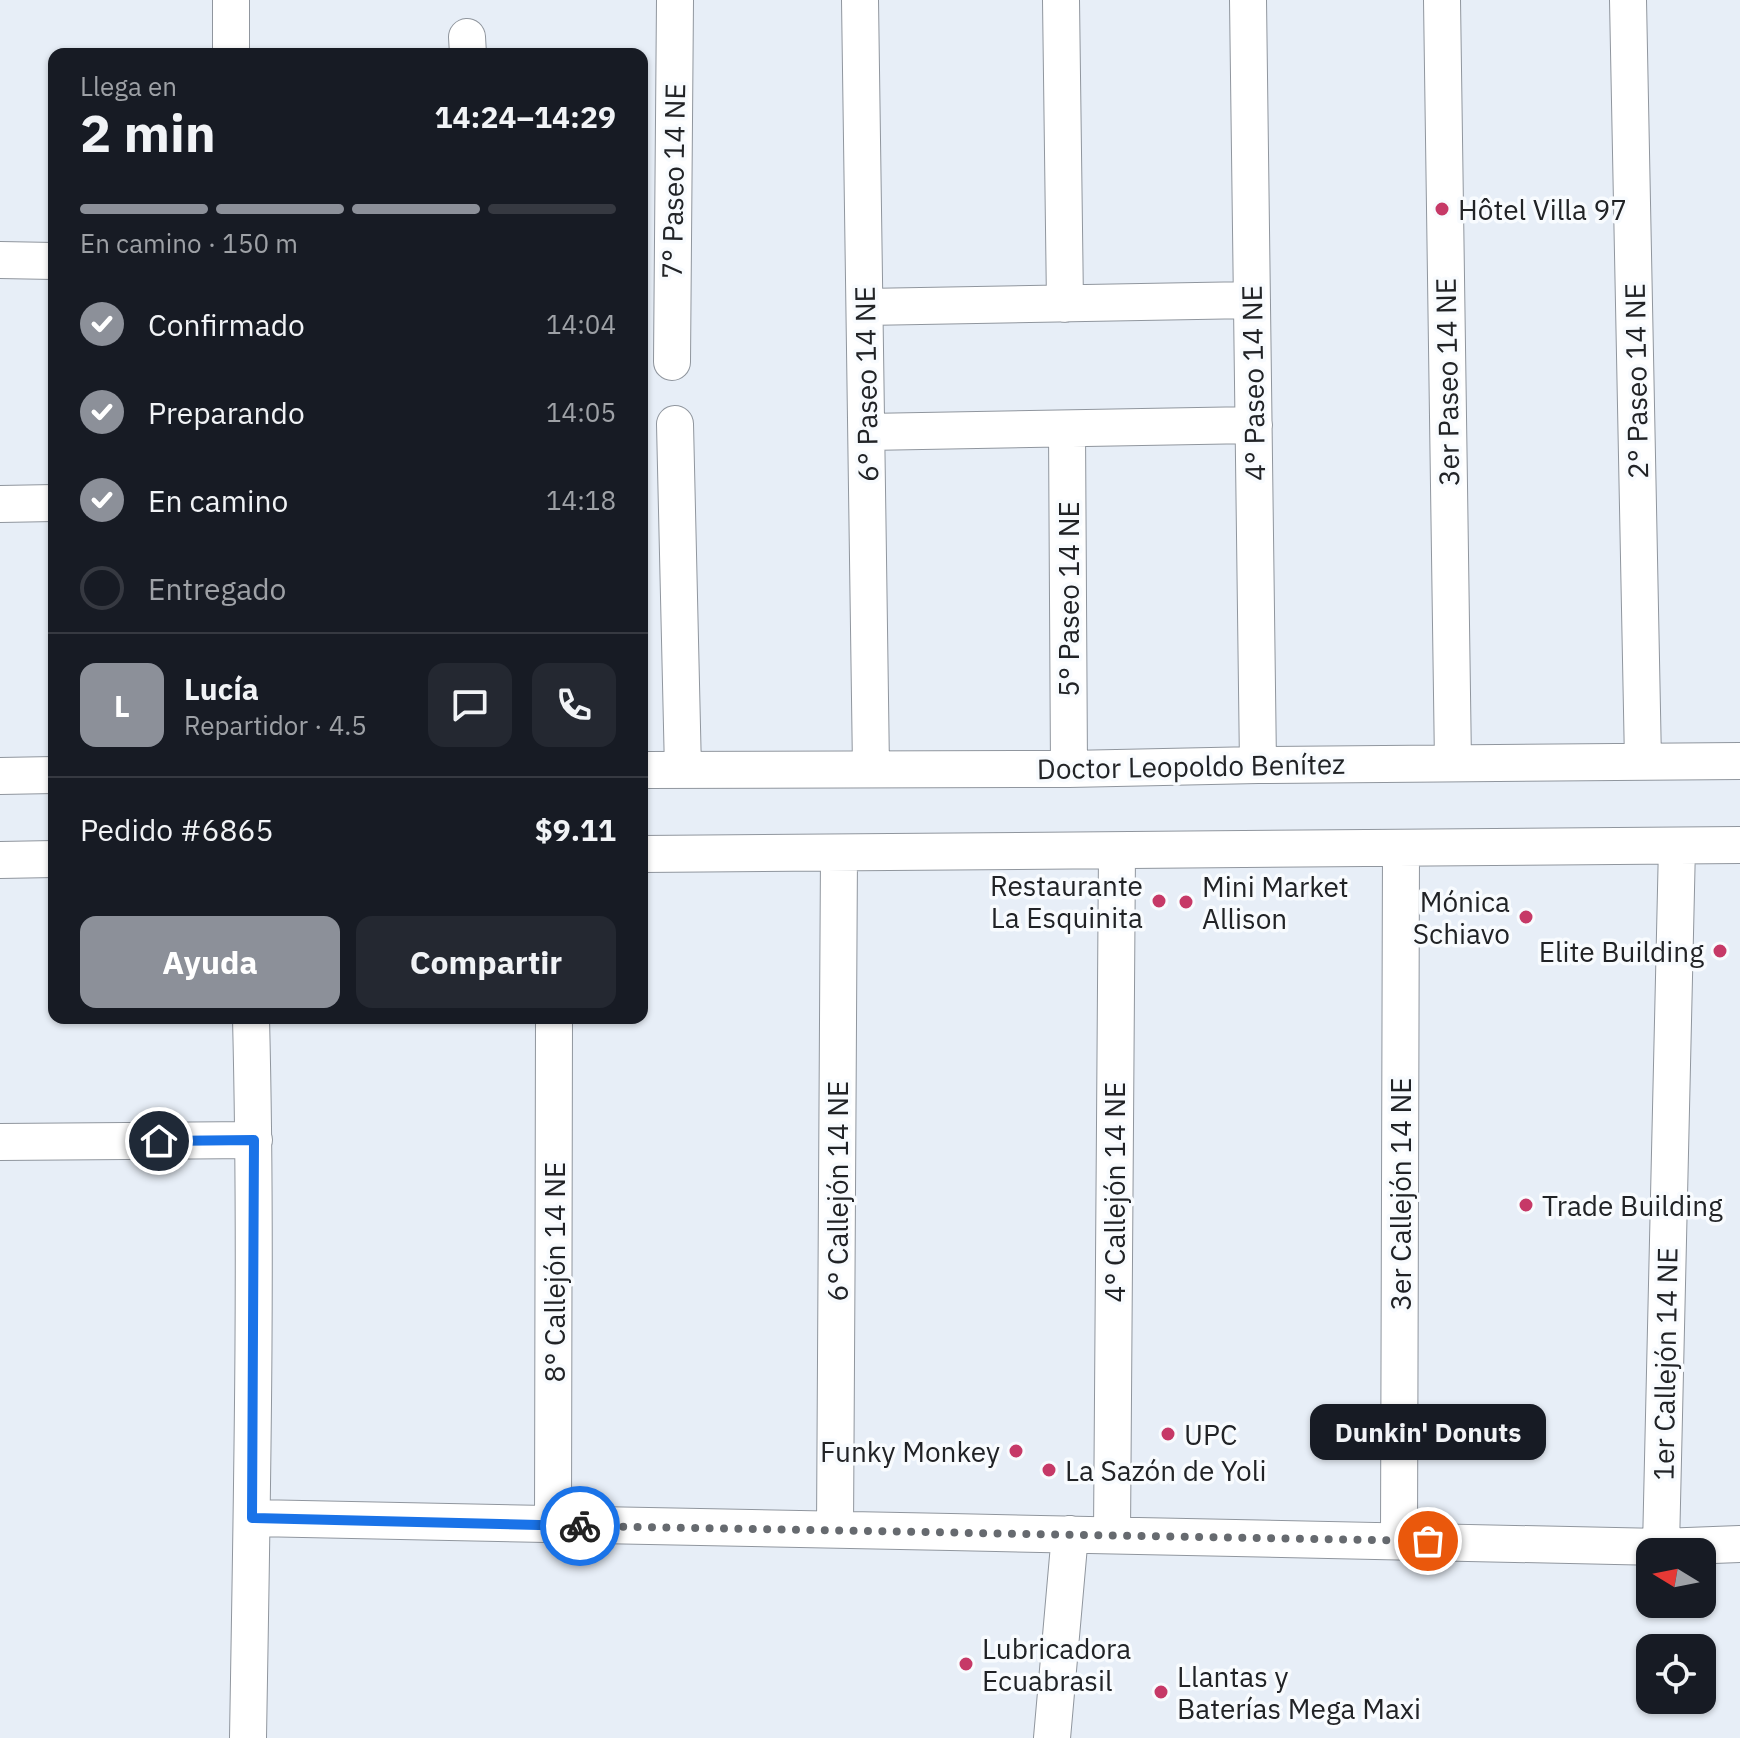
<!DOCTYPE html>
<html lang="es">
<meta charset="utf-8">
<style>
:root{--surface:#171b24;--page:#242831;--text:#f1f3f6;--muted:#9ea1a6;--line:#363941;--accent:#8c9099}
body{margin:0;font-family:"IBM Plex Sans",sans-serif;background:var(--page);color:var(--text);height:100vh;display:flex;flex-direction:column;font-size:30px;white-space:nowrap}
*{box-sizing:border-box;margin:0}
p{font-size:26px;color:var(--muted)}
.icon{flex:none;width:44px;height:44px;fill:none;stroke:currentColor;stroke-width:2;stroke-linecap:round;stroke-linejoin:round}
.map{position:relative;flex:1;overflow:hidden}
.details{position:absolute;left:48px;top:48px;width:600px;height:976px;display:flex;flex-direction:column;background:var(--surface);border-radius:16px;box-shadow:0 2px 6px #0004}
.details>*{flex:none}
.needle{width:52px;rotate:280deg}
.fabs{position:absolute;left:1636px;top:1538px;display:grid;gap:16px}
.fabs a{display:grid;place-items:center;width:80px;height:80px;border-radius:16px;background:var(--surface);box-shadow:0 2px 6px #0004;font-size:40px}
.pin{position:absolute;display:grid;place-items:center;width:68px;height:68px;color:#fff;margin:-34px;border:4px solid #fff;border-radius:50%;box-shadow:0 2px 8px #0007}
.courier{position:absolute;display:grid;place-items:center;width:80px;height:80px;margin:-40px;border:6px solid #1a73e8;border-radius:50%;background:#fff;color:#222;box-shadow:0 2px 10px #0007}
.bubble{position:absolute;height:56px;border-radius:16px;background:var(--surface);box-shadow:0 2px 6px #0004;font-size:26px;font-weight:700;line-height:56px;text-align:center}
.headline em{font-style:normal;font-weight:700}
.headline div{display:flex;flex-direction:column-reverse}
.headline{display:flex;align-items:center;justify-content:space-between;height:136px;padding:0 32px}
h1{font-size:52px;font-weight:700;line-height:60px}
.bar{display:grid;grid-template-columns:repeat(4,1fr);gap:12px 8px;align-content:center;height:96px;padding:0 32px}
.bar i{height:10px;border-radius:6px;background:var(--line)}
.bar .on{background:var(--accent)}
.bar p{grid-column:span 4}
.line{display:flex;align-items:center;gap:20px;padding:0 32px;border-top:2px solid var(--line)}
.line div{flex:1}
.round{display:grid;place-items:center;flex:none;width:84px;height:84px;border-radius:16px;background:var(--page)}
ol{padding:0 32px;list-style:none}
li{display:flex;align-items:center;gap:24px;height:88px}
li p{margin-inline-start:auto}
li .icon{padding:8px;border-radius:50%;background:var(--accent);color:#fff;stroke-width:4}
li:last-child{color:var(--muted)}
li i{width:44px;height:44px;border:4px solid var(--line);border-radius:50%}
.button{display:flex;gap:16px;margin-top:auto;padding:16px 32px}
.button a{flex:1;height:92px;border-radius:16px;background:var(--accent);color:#fff;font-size:32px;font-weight:700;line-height:92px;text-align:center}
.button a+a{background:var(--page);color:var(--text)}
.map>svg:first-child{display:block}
</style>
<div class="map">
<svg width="1740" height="1738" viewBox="0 0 1740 1738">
<rect width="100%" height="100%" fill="#e7eef7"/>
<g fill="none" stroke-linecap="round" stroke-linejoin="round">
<g stroke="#90969e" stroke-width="38">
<path id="minor" d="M860 0 871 768
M1061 0 1065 304
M1248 0 1258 765
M1442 0 1453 763
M1628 0 1643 761
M467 37 468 54
M231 54V0
M0 260 54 261
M865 307 1252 300
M672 362 675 0
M675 424 683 770
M1067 429 1069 769
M867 432 1254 425
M0 504 54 503
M642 770 1069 769 1258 765 1740 761
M0 776 54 775
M642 854 1740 845
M0 860 54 859
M0 1142 254 1140
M252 1518C722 1529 1191 1535 1661 1547L1740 1544
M553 1525 554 1018
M835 1529 839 853
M1112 1534 1117 851
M1399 1540 1401 848
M1661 1547 1677 846
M248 1738C252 1498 257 1258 251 1018
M1052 1738 1070 1534"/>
</g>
<use href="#minor" stroke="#fff" stroke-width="36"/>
</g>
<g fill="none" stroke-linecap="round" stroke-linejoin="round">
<path stroke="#666a6f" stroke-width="8" stroke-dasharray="0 14.4" d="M580 1526 1428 1541"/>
<path stroke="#1a73e8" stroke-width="10" d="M159 1141 254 1140 252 1518 580 1526"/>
</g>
<g fill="#c63967" stroke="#f8fbfe" stroke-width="3">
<circle cx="1442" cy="209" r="8"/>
<circle cx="1159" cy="901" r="8"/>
<circle cx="1186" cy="902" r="8"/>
<circle cx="1526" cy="917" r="8"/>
<circle cx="1720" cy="951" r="8"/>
<circle cx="1526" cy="1205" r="8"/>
<circle cx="1168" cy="1434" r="8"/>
<circle cx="1016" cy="1451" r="8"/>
<circle cx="1049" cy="1470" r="8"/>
<circle cx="966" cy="1664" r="8"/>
<circle cx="1161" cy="1692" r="8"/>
</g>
<g text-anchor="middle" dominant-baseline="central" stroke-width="7" stroke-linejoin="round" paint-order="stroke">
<g font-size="28" fill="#212326" stroke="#f8fbfe">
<text transform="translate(673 181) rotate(-89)">7° Paseo 14 NE</text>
<text transform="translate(1636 381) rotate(-91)">2° Paseo 14 NE</text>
<text transform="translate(1447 382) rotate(-91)">3er Paseo 14 NE</text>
<text transform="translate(1253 383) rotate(-91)">4° Paseo 14 NE</text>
<text transform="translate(866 384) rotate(-91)">6° Paseo 14 NE</text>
<text transform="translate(1068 599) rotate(-90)">5° Paseo 14 NE</text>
<text transform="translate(1191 766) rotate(-1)">Doctor Leopoldo Benítez</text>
<text transform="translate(837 1191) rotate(-90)">6° Callejón 14 NE</text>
<text transform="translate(1114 1192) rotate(-90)">4° Callejón 14 NE</text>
<text transform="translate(1400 1194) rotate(-90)">3er Callejón 14 NE</text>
<text transform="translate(554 1272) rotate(-90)">8° Callejón 14 NE</text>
<text transform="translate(1665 1364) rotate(-89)">1er Callejón 14 NE</text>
</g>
<g font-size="28" fill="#212326" stroke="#f8fbfe" text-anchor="start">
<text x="1458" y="209">Hôtel Villa 97</text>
<text x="1143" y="885" text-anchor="end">Restaurante<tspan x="1143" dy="32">La Esquinita</tspan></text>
<text x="1202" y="886">Mini Market<tspan x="1202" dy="32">Allison</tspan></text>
<text x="1510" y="901" text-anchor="end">Mónica<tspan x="1510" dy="32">Schiavo</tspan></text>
<text x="1704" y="951" text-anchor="end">Elite Building</text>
<text x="1542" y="1205">Trade Building</text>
<text x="1184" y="1434">UPC</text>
<text x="1000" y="1451" text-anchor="end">Funky Monkey</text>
<text x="1065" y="1470">La Sazón de Yoli</text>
<text x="982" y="1648">Lubricadora<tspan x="982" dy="32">Ecuabrasil</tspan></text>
<text x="1177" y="1676">Llantas y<tspan x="1177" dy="32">Baterías Mega Maxi</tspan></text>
</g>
</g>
</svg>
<div class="fabs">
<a><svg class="needle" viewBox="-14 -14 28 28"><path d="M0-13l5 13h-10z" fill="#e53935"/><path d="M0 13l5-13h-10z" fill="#9ea1a6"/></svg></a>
<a><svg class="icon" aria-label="locate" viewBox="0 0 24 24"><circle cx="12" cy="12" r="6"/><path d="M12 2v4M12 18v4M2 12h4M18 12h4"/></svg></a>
</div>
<div class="pin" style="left:1428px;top:1541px;background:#ea580c"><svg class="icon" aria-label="bag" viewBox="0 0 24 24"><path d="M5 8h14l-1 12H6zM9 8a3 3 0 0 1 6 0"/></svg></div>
<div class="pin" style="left:159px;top:1141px;background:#1f2937"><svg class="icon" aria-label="home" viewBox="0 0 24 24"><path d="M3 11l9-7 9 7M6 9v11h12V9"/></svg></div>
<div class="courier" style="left:580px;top:1526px"><svg class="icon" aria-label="bike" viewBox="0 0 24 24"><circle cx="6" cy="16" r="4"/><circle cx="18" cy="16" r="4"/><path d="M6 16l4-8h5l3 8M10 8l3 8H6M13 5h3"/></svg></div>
<div class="bubble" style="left:1310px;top:1404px;width:236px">Dunkin' Donuts</div>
<section class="details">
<div class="headline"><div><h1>2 min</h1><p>Llega en</p></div><em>14:24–14:29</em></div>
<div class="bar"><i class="on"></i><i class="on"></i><i class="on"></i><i></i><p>En camino · 150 m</p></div>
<ol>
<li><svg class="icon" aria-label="check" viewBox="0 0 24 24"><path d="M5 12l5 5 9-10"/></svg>Confirmado<p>14:04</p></li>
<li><svg class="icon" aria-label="check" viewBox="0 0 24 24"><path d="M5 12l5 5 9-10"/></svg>Preparando<p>14:05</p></li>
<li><svg class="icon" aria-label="check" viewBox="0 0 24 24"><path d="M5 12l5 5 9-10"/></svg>En camino<p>14:18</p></li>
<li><i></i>Entregado</li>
</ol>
<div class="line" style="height:144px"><b class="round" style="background:var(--accent);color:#fff">L</b><div><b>Lucía</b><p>Repartidor · 4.5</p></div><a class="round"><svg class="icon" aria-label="chat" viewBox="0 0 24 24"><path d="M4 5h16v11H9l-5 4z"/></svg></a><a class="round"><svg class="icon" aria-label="phone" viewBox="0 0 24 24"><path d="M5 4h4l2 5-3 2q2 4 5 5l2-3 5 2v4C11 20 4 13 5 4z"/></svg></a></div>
<div class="line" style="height:104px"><div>Pedido #6865</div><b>$9.11</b></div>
<div class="button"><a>Ayuda</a><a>Compartir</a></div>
</section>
</div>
